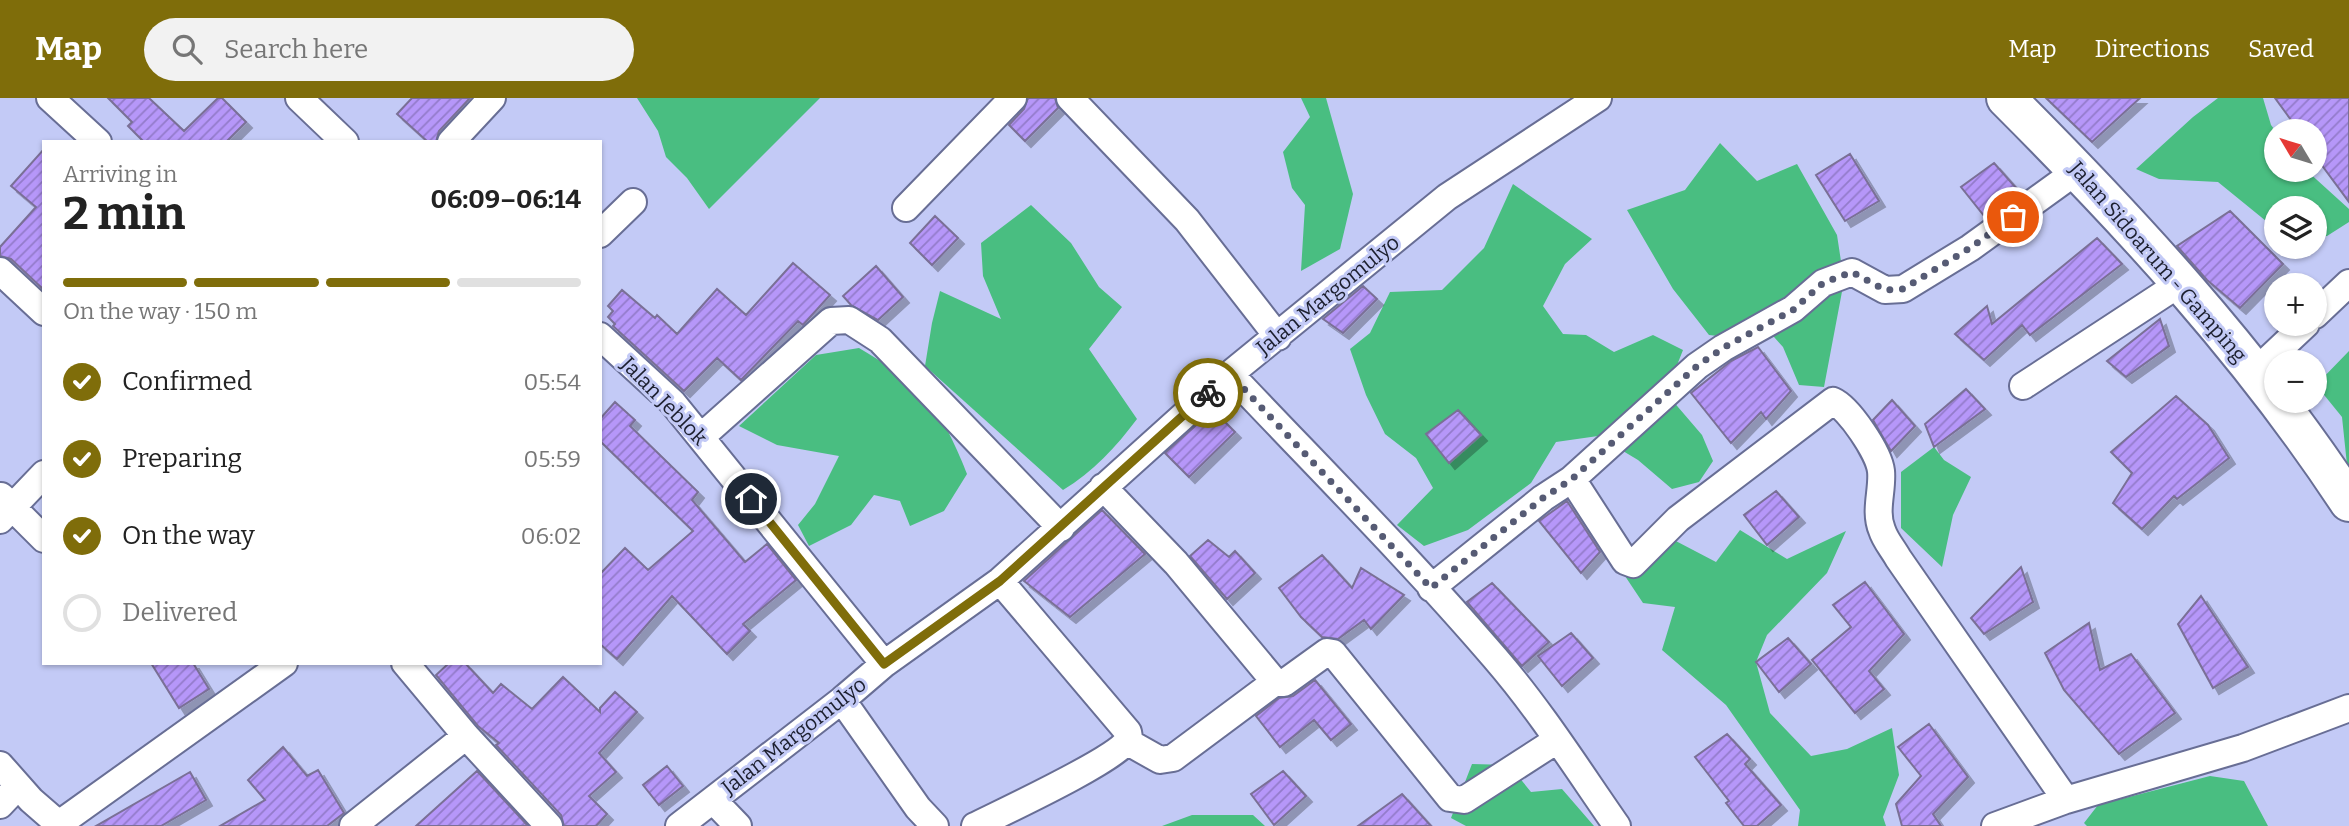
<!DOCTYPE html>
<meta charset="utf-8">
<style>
:root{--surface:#fff;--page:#f2f2f2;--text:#222;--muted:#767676;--line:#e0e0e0;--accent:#7f6d0a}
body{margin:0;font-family:Bitter,serif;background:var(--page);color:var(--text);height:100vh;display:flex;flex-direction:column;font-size:26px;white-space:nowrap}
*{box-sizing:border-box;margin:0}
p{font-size:23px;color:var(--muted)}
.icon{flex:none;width:38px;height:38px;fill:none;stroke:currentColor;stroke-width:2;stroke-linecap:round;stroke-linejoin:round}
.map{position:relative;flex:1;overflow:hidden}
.side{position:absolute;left:42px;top:42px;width:560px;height:525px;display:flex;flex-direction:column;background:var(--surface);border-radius:0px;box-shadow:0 2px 5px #0004}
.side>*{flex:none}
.needle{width:46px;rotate:308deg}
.buttons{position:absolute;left:2264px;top:21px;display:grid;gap:14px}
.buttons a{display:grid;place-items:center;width:63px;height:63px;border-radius:50%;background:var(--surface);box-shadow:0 2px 5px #0004;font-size:35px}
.pin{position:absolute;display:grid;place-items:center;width:60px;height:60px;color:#fff;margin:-30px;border:4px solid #fff;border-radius:50%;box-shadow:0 2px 7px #0007}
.courier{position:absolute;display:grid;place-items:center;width:70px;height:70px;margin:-35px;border:5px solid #7f6d0a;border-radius:50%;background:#fff;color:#222;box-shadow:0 2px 9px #0007}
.overview em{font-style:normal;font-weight:700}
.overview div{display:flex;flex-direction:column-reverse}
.overview{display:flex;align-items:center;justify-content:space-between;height:119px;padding:0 21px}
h1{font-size:46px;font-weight:700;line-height:52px}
.bar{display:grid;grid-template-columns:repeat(4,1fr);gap:10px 7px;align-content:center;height:84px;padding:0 21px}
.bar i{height:9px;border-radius:5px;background:var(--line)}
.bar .current{background:var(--accent)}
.bar p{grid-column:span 4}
ol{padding:0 21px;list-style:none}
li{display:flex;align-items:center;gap:21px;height:77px}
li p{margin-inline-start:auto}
li .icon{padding:7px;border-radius:50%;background:var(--accent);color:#fff;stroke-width:4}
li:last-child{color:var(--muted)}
li i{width:38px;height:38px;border:4px solid var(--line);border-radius:50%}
header{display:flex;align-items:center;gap:42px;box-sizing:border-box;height:98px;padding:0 35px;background:var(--accent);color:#fff}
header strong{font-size:33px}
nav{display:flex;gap:38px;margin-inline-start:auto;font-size:24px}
.search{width:490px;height:63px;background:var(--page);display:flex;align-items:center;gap:18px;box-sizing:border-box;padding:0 24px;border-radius:38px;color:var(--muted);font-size:26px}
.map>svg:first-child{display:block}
</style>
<header>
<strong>Map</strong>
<div class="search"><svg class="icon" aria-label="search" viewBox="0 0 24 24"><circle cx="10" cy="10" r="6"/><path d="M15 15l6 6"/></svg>Search here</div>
<nav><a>Map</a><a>Directions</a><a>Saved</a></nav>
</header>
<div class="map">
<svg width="2349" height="728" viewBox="0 0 2349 728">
<defs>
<pattern id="building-hatch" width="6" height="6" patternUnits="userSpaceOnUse" patternTransform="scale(1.75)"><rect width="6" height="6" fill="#b697f9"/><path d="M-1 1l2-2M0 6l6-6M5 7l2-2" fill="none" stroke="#937bca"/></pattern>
<filter id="shadow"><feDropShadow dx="6" dy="6" stdDeviation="0" flood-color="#0004"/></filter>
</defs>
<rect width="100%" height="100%" fill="#c3caf6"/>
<path fill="#49be81" d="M637 0H820L709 111 687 80 666 59 658 33Z
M1301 0H1326L1353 96 1340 151 1301 173 1305 107 1292 90 1283 54 1310 19Z
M2218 0H2263L2271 27 2277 35V72H2306L2349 111V124L2327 138 2315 139V110H2277V132L2218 84 2159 81 2136 71 2193 19Z
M1720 45 1757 83 1797 66 1837 137 1844 183 1824 289 1799 287 1783 249 1759 222 1735 240 1709 237 1673 191 1627 112 1685 92Z
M1513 86 1592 141 1565 166 1543 208 1563 236 1586 237 1614 254 1653 237 1683 252 1666 295 1702 337 1713 363 1699 384 1672 391 1638 362 1598 338 1556 344 1531 385 1468 432 1424 448 1397 427 1433 390 1416 360 1385 336 1366 297 1350 251 1370 235 1390 194 1442 192 1484 150Z
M1031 107 1071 145 1099 189 1122 209 1089 251 1137 321C1116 349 1093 374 1063 392L925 268 932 225 940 193 1001 221 983 178 981 145Z
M859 250C882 264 908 279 926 298 940 313 960 357 967 376L944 413 910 428 900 403 874 397 851 427 809 448 798 427 815 406 839 358 777 347 739 328 816 257Z
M2349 253V386L2342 319 2316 287Z
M1934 349 1944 362 1971 379 1953 417 1942 469 1901 430V374Z
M1740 432 1787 461 1846 433 1827 475 1767 537 1756 564 1770 615 1811 658 1847 651 1892 630 1899 677 1883 719 1886 728H1798L1800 712 1726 607 1662 552 1675 509 1643 505 1621 472 1633 445 1672 441 1716 464Z
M1472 666 1509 667 1531 694 1562 691 1594 728H1466L1451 720Z
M2210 678 2244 683 2268 728H2087L2084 725 2098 707Z
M1192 717H1253L1265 728H1162Z"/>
<path fill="url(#building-hatch)" stroke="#7a6f96" stroke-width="2" filter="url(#shadow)" d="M108 0H149L184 33 218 0H222L246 24 226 44H144L128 28 132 24Z
M412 0H470L439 33 436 44H428L397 16Z
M1028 0H1055L1058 10 1025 43 1009 27 1024 11Z
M2046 0H2140L2092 44Z
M2275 0H2349V104L2315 58V33H2299Z
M44 51V192L11 161 0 158V149L36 109 11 88Z
M1850 56 1879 103 1845 123 1816 77Z
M1994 65 2017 91 1985 119 1961 89Z
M2230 113 2283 166 2240 210 2207 182 2177 148Z
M935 118 958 140 932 167 910 145Z
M2097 140 2122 166 2030 237 2022 227 1984 262 1955 236 1987 208 1992 226Z
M793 165 830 197 803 227 798 223 741 282 717 260 684 293 613 228 615 226 608 219 613 213 608 208 622 192 655 220 657 217 677 236 717 191 746 217Z
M876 168 903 199 878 222 851 207 843 198Z
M1363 188 1377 201 1343 235 1323 221Z
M2160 221 2169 248 2126 279 2107 263Z
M1758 249 1791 293 1766 321 1761 314 1731 345 1691 295 1731 263Z
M1966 291 1985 311 1934 349 1925 326Z
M2176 298 2208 327 2229 360 2177 401 2174 398 2142 431 2113 405 2132 375 2111 354Z
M1892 302 1915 328 1891 353 1873 322Z
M615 304 635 322 630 328 698 394 692 402 745 464 767 446 796 482 743 526 750 533 727 556 672 498 617 561 600 546V476L625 450 648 472 693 433 600 343V321Z
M1213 312 1235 334 1189 379 1165 355Z
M1458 312 1481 337 1449 365 1426 336Z
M1776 393 1799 419 1767 447 1744 417Z
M1567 403 1600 454 1581 475 1539 423Z
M1102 412 1145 456 1070 519 1024 483Z
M1208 442 1229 459 1235 453 1255 475 1227 501 1190 458Z
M1322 457 1352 490 1361 470 1404 497 1371 531 1364 522 1338 541 1322 539 1301 519 1279 490Z
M2021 469 2033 504 1984 536 1971 520Z
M1865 484 1904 536 1869 573 1884 591 1855 615 1812 562 1851 529 1833 507Z
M1492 485 1549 544 1522 568 1467 504Z
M2201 498 2248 569 2213 590 2178 526Z
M2089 525 2100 572 2131 556 2175 615 2119 656 2064 592 2045 555Z
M1571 535 1593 560 1562 588 1538 558Z
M1788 540 1811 566 1779 594 1756 564Z
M151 565H193L209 591 179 610Z
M449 565H465L493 595 501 586 532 611 563 579 600 614V610L615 594 637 614 599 655 616 674 589 698 607 716 596 728H564L561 717 496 647 499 645 478 628 436 577Z
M1315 582 1351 626 1331 642 1314 622 1280 649 1256 618 1279 600 1293 598Z
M1929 626 1968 679 1933 716 1941 728H1902L1896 706 1921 678 1898 649Z
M1727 636 1750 661 1745 666 1781 707 1757 728H1744L1726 705 1729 703 1695 659Z
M283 649 307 678 318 672 344 715 327 728H220L265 702 248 682Z
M667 668 683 688 659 707 643 687Z
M477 673 528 728H416Z
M1283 673 1306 698 1274 727 1251 696Z
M190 674 206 702 161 728H96Z
M1402 696 1431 728H1358Z"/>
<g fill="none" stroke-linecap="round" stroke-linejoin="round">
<g stroke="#686e95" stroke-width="30">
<path id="street" d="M50 0 98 44
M299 0 345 44
M1070 0 1187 122 1278 239
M451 44 492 0
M906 110 1013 0
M600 136 633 104
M0 173 44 214
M2315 217 2349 185
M600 238 672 304 884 566
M2255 274 2306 226
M1230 276C1319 370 1411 462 1495 560 1540 612 1578 672 1617 728
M2023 288 2182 184
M701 339 831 223 849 222 880 242 1061 430
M1572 381 1625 463 1633 466 1678 421 1833 303C1849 310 1879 355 1881 373 1883 392 1874 413 1882 432 1885 442 1893 451 1898 460L2066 702
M1103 389 1176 465 1275 584 1284 585 1327 554 1333 555 1450 700 1464 702 1557 642
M1 398 44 441
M0 422 44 376
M1431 490 1543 400 1572 381 1697 268 1723 250 1793 211 1823 185 1852 174 1885 192 1903 191 1970 150 2078 72
M405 565 466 638 549 728
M842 602 918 710 935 728
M1128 644 1160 662 1173 660 1275 584
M0 667 31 702 61 728
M713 702 738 728
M0 707 18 688
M59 726 284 565
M353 728 466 638
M679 728 842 602 884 566 1000 483 1230 276 1447 99 1598 0
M975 728C1001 715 1120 660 1129 640L1128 634 1000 483
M1995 728 2066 702 2243 650 2349 610"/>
</g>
<g stroke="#686e95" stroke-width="42">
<path id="secondary" d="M2006 0C2131 125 2252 256 2349 404"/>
</g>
<use href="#street" stroke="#fff" stroke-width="26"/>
<use href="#secondary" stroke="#fff" stroke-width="38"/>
</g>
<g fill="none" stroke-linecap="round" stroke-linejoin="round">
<path stroke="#565b74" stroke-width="7" stroke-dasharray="0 12.6" d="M1208 295 1230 276 1431 490 1543 400 1572 381 1697 268 1723 250 1793 212 1823 185 1852 174 1885 192 1903 191 1970 150 2013 119"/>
<path stroke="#7f6d0a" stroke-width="9" d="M751 401 884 566 1000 483 1208 295"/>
</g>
<g text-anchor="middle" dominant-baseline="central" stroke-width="6" stroke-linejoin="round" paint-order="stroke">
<g font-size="21" fill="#1c1f2e" stroke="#c3caf6">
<text transform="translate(2158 164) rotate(49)">Jalan Sidoarum - Gamping</text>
<text transform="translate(1328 197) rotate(-39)">Jalan Margomulyo</text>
<text transform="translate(664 303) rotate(46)">Jalan Jeblok</text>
<text transform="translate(794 638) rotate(-38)">Jalan Margomulyo</text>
</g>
</g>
</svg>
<div class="buttons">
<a><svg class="needle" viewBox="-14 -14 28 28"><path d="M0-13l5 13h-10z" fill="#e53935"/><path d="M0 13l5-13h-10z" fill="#767676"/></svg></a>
<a><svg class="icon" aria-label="layers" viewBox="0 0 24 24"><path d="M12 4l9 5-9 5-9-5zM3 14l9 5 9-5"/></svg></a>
<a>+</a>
<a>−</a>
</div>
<div class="pin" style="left:2013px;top:119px;background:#ea580c"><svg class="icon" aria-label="bag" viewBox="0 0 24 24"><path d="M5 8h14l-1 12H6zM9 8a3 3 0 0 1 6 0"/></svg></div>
<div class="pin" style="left:751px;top:401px;background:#1f2937"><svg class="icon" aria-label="home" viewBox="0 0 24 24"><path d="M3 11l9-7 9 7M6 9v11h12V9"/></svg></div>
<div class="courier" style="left:1208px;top:295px"><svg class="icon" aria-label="bike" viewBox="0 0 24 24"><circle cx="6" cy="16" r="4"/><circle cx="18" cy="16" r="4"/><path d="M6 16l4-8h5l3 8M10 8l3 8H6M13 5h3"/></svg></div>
<section class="side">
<div class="overview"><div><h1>2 min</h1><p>Arriving in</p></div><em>06:09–06:14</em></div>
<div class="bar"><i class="current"></i><i class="current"></i><i class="current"></i><i></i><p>On the way · 150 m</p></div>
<ol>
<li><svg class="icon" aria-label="check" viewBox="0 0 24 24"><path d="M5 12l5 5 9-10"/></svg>Confirmed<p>05:54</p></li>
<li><svg class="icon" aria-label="check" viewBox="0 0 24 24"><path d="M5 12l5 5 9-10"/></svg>Preparing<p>05:59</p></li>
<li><svg class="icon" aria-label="check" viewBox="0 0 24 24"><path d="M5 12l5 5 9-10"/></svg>On the way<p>06:02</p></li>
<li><i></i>Delivered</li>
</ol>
</section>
</div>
